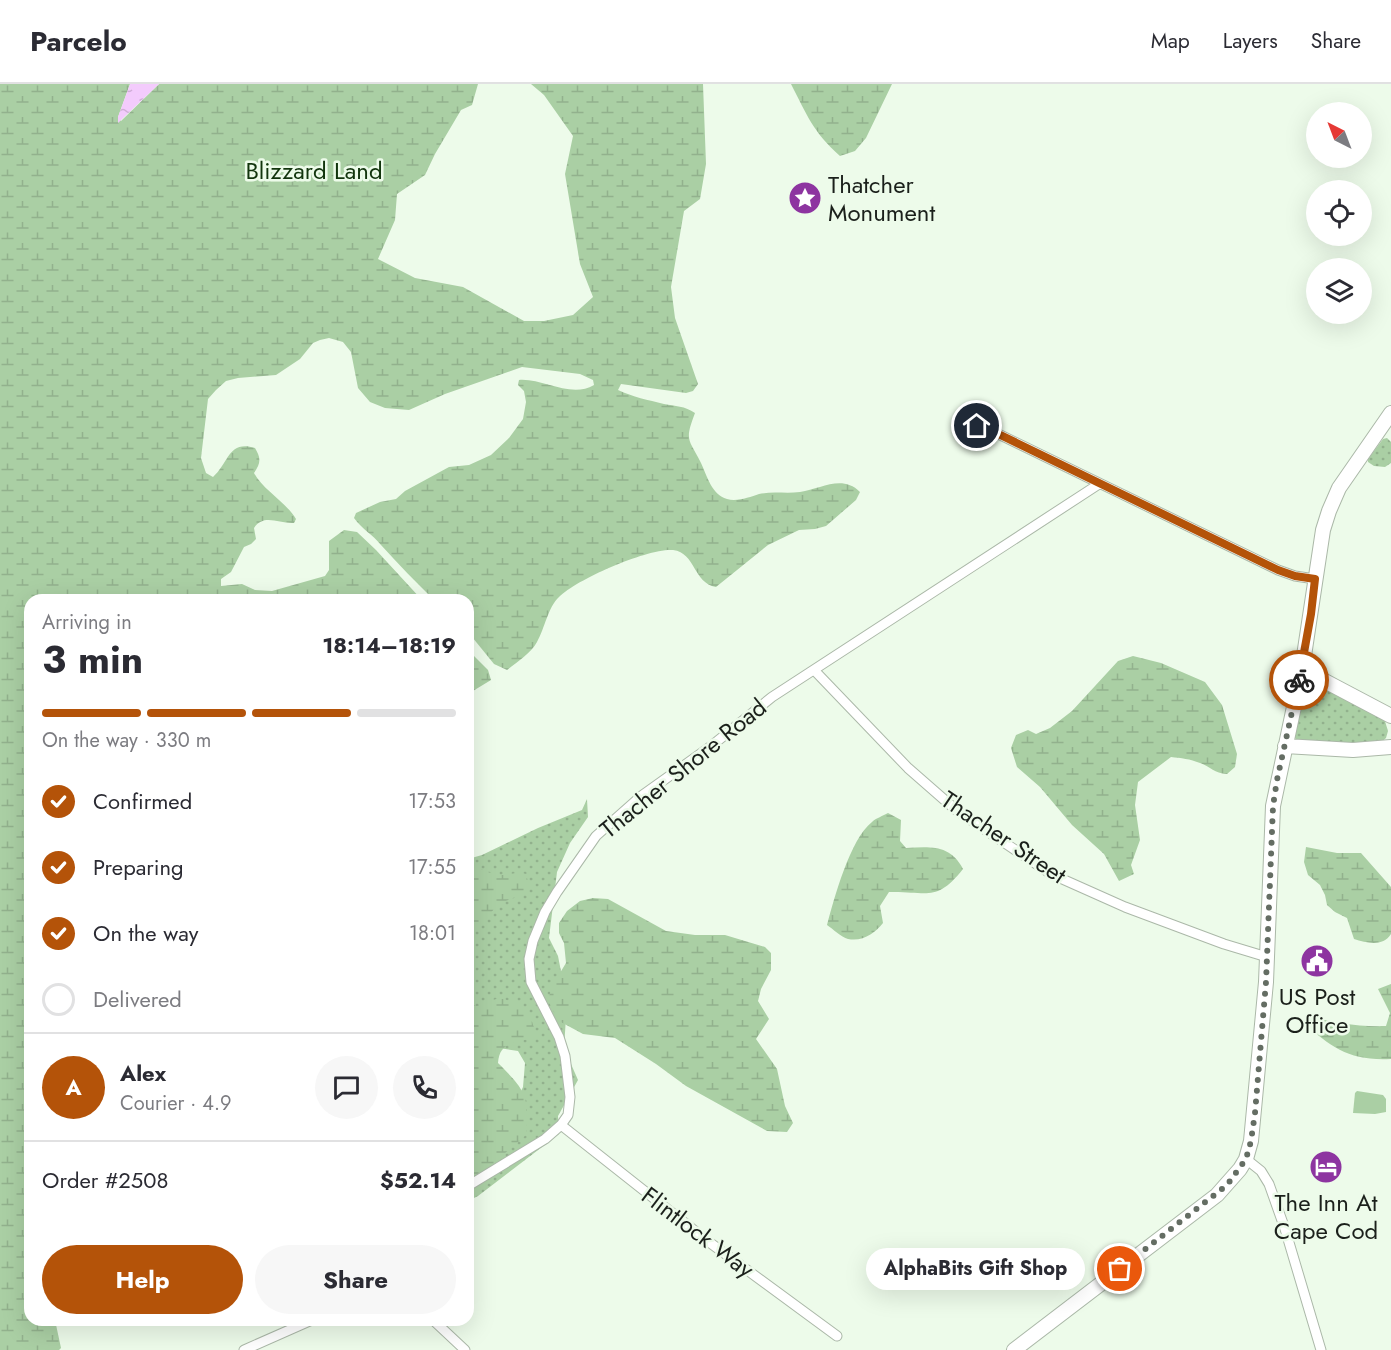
<!DOCTYPE html>
<meta charset="utf-8">
<style>
:root{--surface:#fff;--page:#f7f7f7;--text:#2b2b33;--muted:#7c7c81;--line:#e1e1e2;--accent:#b45309}
body{margin:0;font-family:Jost,sans-serif;background:var(--page);color:var(--text);height:100vh;display:flex;flex-direction:column;font-size:22px;white-space:nowrap}
*{box-sizing:border-box;margin:0}
p{font-size:20px;color:var(--muted)}
.icon{flex:none;width:33px;height:33px;fill:none;stroke:currentColor;stroke-width:2;stroke-linecap:round;stroke-linejoin:round}
.map{position:relative;flex:1;overflow:hidden}
.side{position:absolute;left:24px;top:510px;width:450px;height:732px;display:flex;flex-direction:column;background:var(--surface);border-radius:18px;box-shadow:0 6px 24px #0002}
.side>*{flex:none}
.needle{width:39px;rotate:318deg}
.controls{position:absolute;left:1306px;top:18px;display:grid;gap:12px}
.controls a{display:grid;place-items:center;width:66px;height:66px;border-radius:50%;background:var(--surface);box-shadow:0 6px 24px #0002;font-size:30px}
.pin{position:absolute;display:grid;place-items:center;width:51px;height:51px;color:#fff;margin:-26px;border:3px solid #fff;border-radius:50%;box-shadow:0 2px 6px #0007}
.courier{position:absolute;display:grid;place-items:center;width:60px;height:60px;margin:-30px;border:4px solid #b45309;border-radius:50%;background:#fff;color:#222;box-shadow:0 2px 8px #0007}
.bubble{position:absolute;height:42px;border-radius:21px;background:var(--surface);box-shadow:0 6px 24px #0002;font-size:20px;font-weight:700;line-height:42px;text-align:center}
.overview em{font-style:normal;font-weight:700}
.overview div{display:flex;flex-direction:column-reverse}
.overview{display:flex;align-items:center;justify-content:space-between;height:102px;padding:0 18px}
h1{font-size:39px;font-weight:700;line-height:45px}
.bar{display:grid;grid-template-columns:repeat(4,1fr);gap:9px 6px;align-content:center;height:72px;padding:0 18px}
.bar i{height:8px;border-radius:4px;background:var(--line)}
.bar .on{background:var(--accent)}
.bar p{grid-column:span 4}
.line{display:flex;align-items:center;gap:15px;padding:0 18px;border-top:2px solid var(--line)}
.line div{flex:1}
.round{display:grid;place-items:center;flex:none;width:63px;height:63px;border-radius:32px;background:var(--page)}
ol{padding:0 18px;list-style:none}
li{display:flex;align-items:center;gap:18px;height:66px}
li p{margin-inline-start:auto}
li .icon{padding:6px;border-radius:50%;background:var(--accent);color:#fff;stroke-width:4}
li:last-child{color:var(--muted)}
li i{width:33px;height:33px;border:3px solid var(--line);border-radius:50%}
.cta{display:flex;gap:12px;margin-top:auto;padding:12px 18px}
.cta a{flex:1;height:69px;border-radius:36px;background:var(--accent);color:#fff;font-size:24px;font-weight:700;line-height:69px;text-align:center}
.cta a+a{background:var(--page);color:var(--text)}
header{display:flex;align-items:center;gap:36px;box-sizing:border-box;height:84px;padding:0 30px;background:var(--surface);border-bottom:2px solid var(--line)}
header strong{font-size:28px}
nav{display:flex;gap:33px;margin-inline-start:auto;font-size:21px}
.map>svg:first-child{display:block}
</style>
<header>
<strong>Parcelo</strong>
<nav><a>Map</a><a>Layers</a><a>Share</a></nav>
</header>
<div class="map">
<svg width="1391" height="1266" viewBox="0 0 1391 1266">
<defs>
<pattern id="grass-dots" width="8" height="8" patternUnits="userSpaceOnUse" patternTransform="scale(1.5)"><rect width="8" height="8" fill="#aacfa4"/><path d="M2 2h.1M6 6h.1" fill="none" stroke="#92b18d" stroke-width="1.8" stroke-linecap="round"/></pattern>
<pattern id="wetland-marsh" width="20" height="14" patternUnits="userSpaceOnUse" patternTransform="scale(1.5)"><rect width="20" height="14" fill="#aacfa4"/><path d="M1 5h8M5 5V1M11 12h8M15 12V8" fill="none" stroke="#92b18d"/></pattern>
<pattern id="water-ripples" width="26" height="14" patternUnits="userSpaceOnUse" patternTransform="scale(1.5)"><rect width="26" height="14" fill="#f3cbfc"/><path d="M2 4q2-2 4 0t4 0M15 11q2-2 4 0t4 0" fill="none" stroke="#d0aed7"/></pattern>
</defs>
<rect width="100%" height="100%" fill="#edfbea"/>
<path fill="url(#grass-dots)" d="M1387 354 1391 358V379L1385 383 1374 382 1368 378V375L1383 355Z
M1312 596 1384 634 1388 647 1386 654 1378 661 1297 656 1293 652 1306 599Z
M587 715 588 733 570 759 557 788 549 854 558 872 567 918 564 964 578 996 558 1032 559 1050 478 1112 470 1116 468 1114V1090L506 1038 523 1003 525 979 518 967 499 964H468V775L482 771 538 744 582 726Z"/>
<path fill="url(#wetland-marsh)" d="M0 0H130L118 33 121 37 159 0H478L472 21 461 26 435 70 425 91 397 110 395 136 378 175 415 194 463 203 524 237H544L573 231 593 213 580 180 565 90 573 52 544 11 531 0H703L706 80 700 115 684 127 671 203 675 234 698 300 693 307 686 309 621 300 618 306C633 313 648 316 664 320 675 322 685 322 695 329 684 358 689 354 701 379 707 392 712 411 727 415 737 418 750 413 759 410 773 407 786 410 800 408 821 405 842 390 860 408L856 416 826 442 815 445 799 446 768 461 716 503C693 499 696 469 673 466 648 464 577 495 559 513 548 523 545 544 537 558 531 569 517 578 507 586L494 580 468 548V516H434C416 498 398 480 381 461 372 450 363 446 354 434L356 429 380 418 396 415 405 407 449 383 469 381 491 371 509 354 523 335 526 318 524 307 518 301 519 296C543 294 571 315 594 301L593 296 580 290 522 283 445 310 409 326 385 324 370 318 358 304 351 268 343 258 329 254 320 256 313 259 300 275 276 291 238 294 226 297 216 306 208 315 201 374 206 389 213 393C229 379 228 356 255 364 261 374 261 379 254 389 263 406 285 417 296 435L294 439C279 440 264 429 254 444L256 455 251 460 244 463 231 488 221 495V502L242 500 255 506 272 507 325 492 329 486V457L344 446 357 448 376 466 422 516H30V1236H55L61 1264 59 1266H0Z
M791 0H892L866 54 855 67 840 72C813 48 807 31 791 0Z
M468 566 488 586 491 596 468 610Z
M1133 572 1161 579 1205 598 1222 621 1237 670 1235 683 1227 690C1214 689 1211 683 1200 679 1190 675 1181 674 1171 673L1138 698 1135 721 1140 756 1131 781 1134 790 1119 797 1104 770 1072 741 1040 703 1017 683 1011 664 1016 651 1028 646 1036 650 1050 644 1072 627 1118 577Z
M888 729 901 736 900 757 906 764C930 763 950 760 963 785 936 819 928 807 889 808L880 822 883 839C875 849 863 858 848 855 841 853 833 845 827 841 834 815 850 755 872 738 876 734 883 732 888 729Z
M1306 763 1337 769H1361L1391 803V850C1383 863 1367 859 1354 855L1347 834 1335 828 1327 821 1325 811 1320 801 1308 791 1304 778Z
M468 777C478 783 488 790 500 791 510 791 516 787 526 790 527 794 529 799 527 804 522 814 507 814 499 821 487 830 481 844 468 852Z
M593 814 608 815 666 847 695 851H725L765 863 771 869V886L761 905 758 917 769 935 756 955 777 985 785 1022 793 1039 787 1048 767 1047 686 1002 656 980 615 954 583 950 559 937 550 920 549 913 552 902 566 879 564 859 559 849V839L567 827 580 817Z
M1391 900V975C1349 977 1333 964 1302 938L1308 932C1335 939 1358 943 1386 942L1390 929 1378 905Z
M499 914C523 919 529 929 537 951 520 961 500 954 498 979 525 1006 530 1012 526 1051L504 1070 484 1096 468 1106V919L476 922Z"/>
<path fill="#aacfa4" d="M1357 1007 1383 1011 1386 1015V1028L1375 1030 1353 1029 1355 1009Z"/>
<path fill="url(#water-ripples)" d="M130 0H159L118 39V33Z"/>
<g fill="none" stroke-linecap="round" stroke-linejoin="round">
<g stroke="#abb8a8" stroke-width="11">
<path id="street" d="M960 343 968 341 986 344 1278 486 1295 492 1315 495
M814 586 908 684 956 726 1051 790 1125 823 1224 860 1267 873
M561 1041 709 1158 837 1252
M1246 1075 1261 1087 1269 1100 1285 1145 1321 1266
M468 1102 545 1055 561 1041 568 1031 570 1013 565 972 559 953 531 898 529 875 533 857 545 828 557 808 596 752 640 713 710 663 772 613 1099 400
M433 1236 465 1266
M244 1266 312 1236"/>
</g>
<g stroke="#abb8a8" stroke-width="16">
<path id="secondary" d="M1302 585 1391 632
M1285 662 1353 666 1391 663
M1014 1266 1217 1111 1240 1085 1246 1075 1251 1057 1266 898 1273 722 1302 585 1323 446 1329 427 1339 404 1391 329"/>
</g>
<use href="#street" stroke="#fff" stroke-width="9"/>
<use href="#secondary" stroke="#fff" stroke-width="14"/>
</g>
<g fill="none" stroke-linecap="round" stroke-linejoin="round">
<path stroke="#646d63" stroke-width="6" stroke-dasharray="0 10.8" d="M1120 1185 1227 1101 1246 1075 1251 1057 1255 1029 1266 898 1273 722 1277 696 1299 596"/>
<path stroke="#b45309" stroke-width="8" d="M977 342 986 344 1278 486 1295 492 1315 495 1311 530 1299 596"/>
</g>
<defs>
<g id="sight-disc" transform="scale(1.725)"><circle r="9.5" fill="#8d34a0" stroke="#edfbea"/><path d="M0-6L1.8-2.2L6-1.7L2.9 1.2L3.7 5.4L0 3.3L-3.7 5.4L-2.9 1.2L-6-1.7L-1.8-2.2Z" fill="#fff"/></g>
<g id="civic-disc" transform="scale(1.725)"><circle r="9.5" fill="#8d34a0" stroke="#edfbea"/><path d="M-.6-6.5H3V-4.5H.6V-3L4-1V1h2V6H-6V1h2V-1L-.6-3ZM-1.2 2.5V6h2.4V2.5Z" fill="#fff"/></g>
<g id="hotel-disc" transform="scale(1.725)"><circle r="9.5" fill="#8d34a0" stroke="#edfbea"/><path d="M-6-4.5h1.5V1H6V5H4.5V3h-9V5H-6ZM-4 0a1.8 1.8 0 1 1 3.6 0ZM.5 0V-2.5h3Q6-2.5 6 0Z" fill="#fff"/></g>
</defs>
<g fill-rule="evenodd">
<use href="#sight-disc" x="805" y="114"/>
<use href="#civic-disc" x="1317" y="877"/>
<use href="#hotel-disc" x="1326" y="1083"/>
</g>
<g text-anchor="middle" dominant-baseline="central" stroke-width="5" stroke-linejoin="round" paint-order="stroke">
<g font-size="24" fill="#12350d" stroke="#edfbea">
<text x="314" y="86">Blizzard Land</text>
</g>
<g font-size="24" fill="#1b201b" stroke="#edfbea">
<text x="828" y="100" text-anchor="start">Thatcher<tspan x="828" dy="28">Monument</tspan></text>
<text x="1317" y="912">US Post<tspan x="1317" dy="28">Office</tspan></text>
<text x="1326" y="1118">The Inn At<tspan x="1326" dy="28">Cape Cod</tspan></text>
</g>
<g font-size="24" fill="#1b201b" stroke="#edfbea">
<text transform="translate(683 684) rotate(-39)">Thacher Shore Road</text>
<text transform="translate(1004 753) rotate(34)">Thacher Street</text>
<text transform="translate(698 1148) rotate(37)">Flintlock Way</text>
</g>
</g>
</svg>
<div class="controls">
<a><svg class="needle" viewBox="-14 -14 28 28"><path d="M0-13l5 13h-10z" fill="#e53935"/><path d="M0 13l5-13h-10z" fill="#7c7c81"/></svg></a>
<a><svg class="icon" aria-label="locate" viewBox="0 0 24 24"><circle cx="12" cy="12" r="6"/><path d="M12 2v4M12 18v4M2 12h4M18 12h4"/></svg></a>
<a><svg class="icon" aria-label="layers" viewBox="0 0 24 24"><path d="M12 4l9 5-9 5-9-5zM3 14l9 5 9-5"/></svg></a>
</div>
<div class="pin" style="left:1120px;top:1185px;background:#ea580c"><svg class="icon" aria-label="bag" viewBox="0 0 24 24"><path d="M5 8h14l-1 12H6zM9 8a3 3 0 0 1 6 0"/></svg></div>
<div class="pin" style="left:977px;top:342px;background:#1f2937"><svg class="icon" aria-label="home" viewBox="0 0 24 24"><path d="M3 11l9-7 9 7M6 9v11h12V9"/></svg></div>
<div class="courier" style="left:1299px;top:596px"><svg class="icon" aria-label="bike" viewBox="0 0 24 24"><circle cx="6" cy="16" r="4"/><circle cx="18" cy="16" r="4"/><path d="M6 16l4-8h5l3 8M10 8l3 8H6M13 5h3"/></svg></div>
<div class="bubble" style="left:866px;top:1164px;width:219px">AlphaBits Gift Shop</div>
<section class="side">
<div class="overview"><div><h1>3 min</h1><p>Arriving in</p></div><em>18:14–18:19</em></div>
<div class="bar"><i class="on"></i><i class="on"></i><i class="on"></i><i></i><p>On the way · 330 m</p></div>
<ol>
<li><svg class="icon" aria-label="check" viewBox="0 0 24 24"><path d="M5 12l5 5 9-10"/></svg>Confirmed<p>17:53</p></li>
<li><svg class="icon" aria-label="check" viewBox="0 0 24 24"><path d="M5 12l5 5 9-10"/></svg>Preparing<p>17:55</p></li>
<li><svg class="icon" aria-label="check" viewBox="0 0 24 24"><path d="M5 12l5 5 9-10"/></svg>On the way<p>18:01</p></li>
<li><i></i>Delivered</li>
</ol>
<div class="line" style="height:108px"><b class="round" style="background:var(--accent);color:#fff">A</b><div><b>Alex</b><p>Courier · 4.9</p></div><a class="round"><svg class="icon" aria-label="chat" viewBox="0 0 24 24"><path d="M4 5h16v11H9l-5 4z"/></svg></a><a class="round"><svg class="icon" aria-label="phone" viewBox="0 0 24 24"><path d="M5 4h4l2 5-3 2q2 4 5 5l2-3 5 2v4C11 20 4 13 5 4z"/></svg></a></div>
<div class="line" style="height:78px"><div>Order #2508</div><b>$52.14</b></div>
<div class="cta"><a>Help</a><a>Share</a></div>
</section>
</div>
